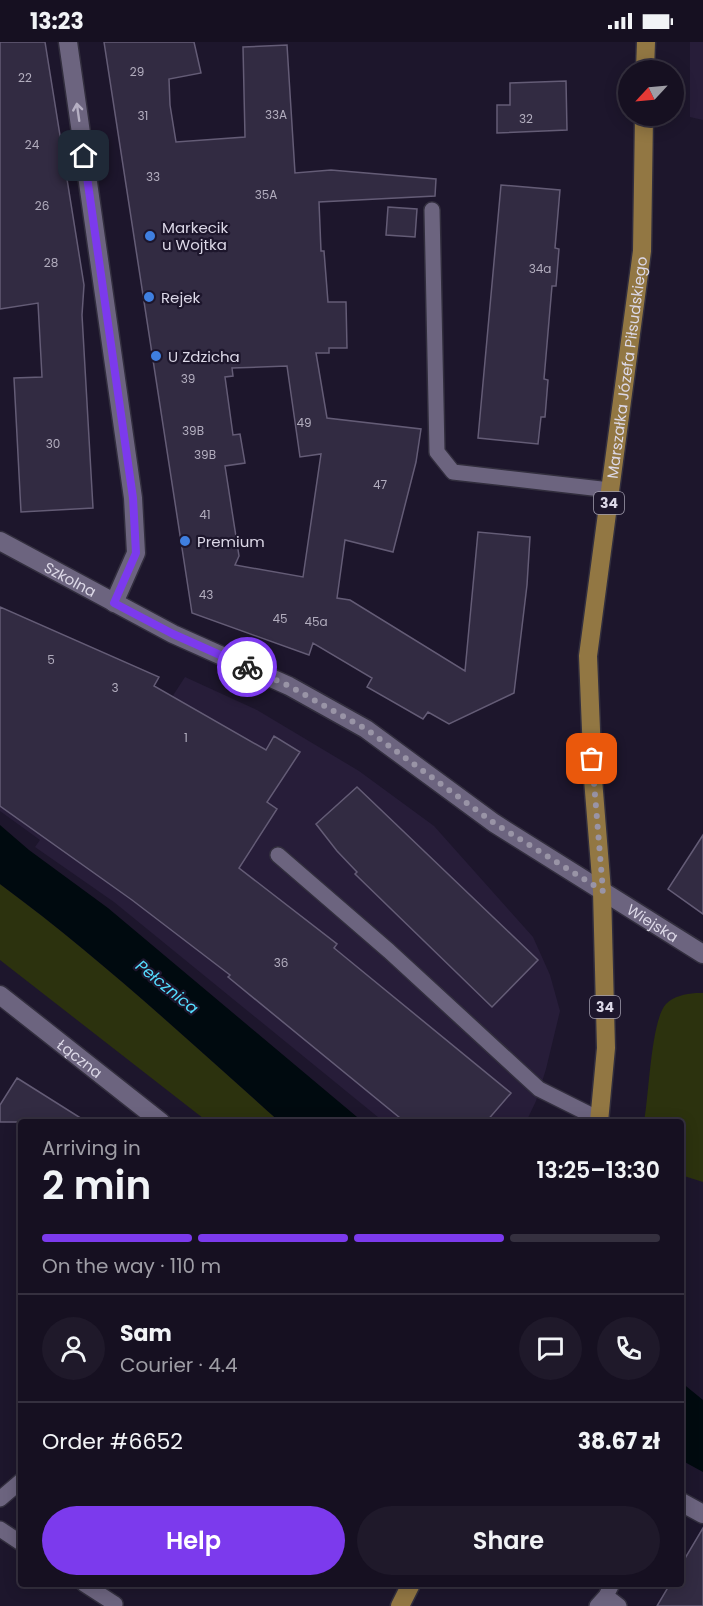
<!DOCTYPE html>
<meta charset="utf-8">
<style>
:root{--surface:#161021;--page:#1f192a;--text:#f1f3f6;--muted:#9e9da5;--line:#35303f;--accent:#7c3aed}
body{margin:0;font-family:Poppins,sans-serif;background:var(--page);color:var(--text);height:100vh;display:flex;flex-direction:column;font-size:22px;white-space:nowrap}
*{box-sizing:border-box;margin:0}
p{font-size:20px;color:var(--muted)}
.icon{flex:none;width:33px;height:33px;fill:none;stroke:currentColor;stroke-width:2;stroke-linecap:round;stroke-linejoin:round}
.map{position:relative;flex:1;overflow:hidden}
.side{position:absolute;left:18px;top:1077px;width:666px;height:468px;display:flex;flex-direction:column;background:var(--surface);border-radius:6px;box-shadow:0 3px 15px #0003,0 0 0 2px var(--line)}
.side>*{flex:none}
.needle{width:39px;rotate:244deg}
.tools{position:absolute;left:618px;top:18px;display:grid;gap:12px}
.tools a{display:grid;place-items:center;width:66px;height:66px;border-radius:50%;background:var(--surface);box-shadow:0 3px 15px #0003,0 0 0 2px var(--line);font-size:30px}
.pin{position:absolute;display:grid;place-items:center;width:51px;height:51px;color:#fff;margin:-26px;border-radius:12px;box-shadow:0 3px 9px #0006}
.courier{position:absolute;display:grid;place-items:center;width:60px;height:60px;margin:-30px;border:4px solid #7c3aed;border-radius:50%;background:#fff;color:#222;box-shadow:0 2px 8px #0007}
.headline em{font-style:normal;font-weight:600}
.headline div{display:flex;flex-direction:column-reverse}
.headline{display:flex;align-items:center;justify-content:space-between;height:102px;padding:0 24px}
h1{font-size:39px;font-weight:600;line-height:45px}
.bar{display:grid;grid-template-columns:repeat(4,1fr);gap:9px 6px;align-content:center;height:72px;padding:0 24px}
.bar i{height:8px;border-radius:4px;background:var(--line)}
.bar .active{background:var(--accent)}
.bar p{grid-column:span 4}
.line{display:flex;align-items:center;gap:15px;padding:0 24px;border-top:2px solid var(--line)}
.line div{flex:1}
.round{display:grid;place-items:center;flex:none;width:63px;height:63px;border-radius:32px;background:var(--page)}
.cta{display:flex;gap:12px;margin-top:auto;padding:12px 24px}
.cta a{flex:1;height:69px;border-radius:36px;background:var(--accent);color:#fff;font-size:24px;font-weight:600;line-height:69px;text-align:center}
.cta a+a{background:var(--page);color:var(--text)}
.status{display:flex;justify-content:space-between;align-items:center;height:42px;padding:0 30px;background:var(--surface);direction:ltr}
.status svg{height:16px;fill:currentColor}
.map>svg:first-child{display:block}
</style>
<div class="status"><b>13:23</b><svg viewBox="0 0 49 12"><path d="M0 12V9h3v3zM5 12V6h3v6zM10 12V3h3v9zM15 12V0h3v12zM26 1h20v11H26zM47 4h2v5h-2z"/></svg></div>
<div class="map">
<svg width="703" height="1564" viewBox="0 0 703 1564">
<rect width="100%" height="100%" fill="#1d162c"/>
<path fill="#271d39" d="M690 0H703V78L690 75Z
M185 635 257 668 359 729 434 784 533 895 550 933 560 969 546 1027 536 1059 526 1080H384L114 860 35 805 40 798 0 769V659L137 709Z"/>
<path fill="#2c320e" d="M0 842C99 915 189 999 280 1080H208L0 918Z
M696 951H703V1140L681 1133V1080H644C649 1054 651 978 666 962 674 954 685 952 696 951Z"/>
<path fill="#000a0f" d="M0 783 29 808 108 866 363 1080H280C189 999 99 915 0 842Z
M681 1340 703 1358V1430L681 1418Z"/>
<path fill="#322b42" stroke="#645c76" stroke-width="1.5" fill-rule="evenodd" d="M0 0H45L84 243 82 273 93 466 21 470 14 336 42 335 38 261 0 267Z
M104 0H194L201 31 169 37 170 63 176 100 245 95 243 5 287 3 295 131 331 128 436 137 435 154 319 160 321 209H324L328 260H346L347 306H329V311H316L327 376 421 387 416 420 393 510 345 498 337 556 350 558 465 629 478 490 530 495 527 543 514 651 449 682 428 670 423 677 367 645 372 636 313 601 309 613 192 571ZM287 324 300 415 321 412 303 535 235 523 239 514 225 424 245 421 240 392 233 393 225 335 233 334 232 326Z
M566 39 567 88 497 91V63H510V41Z
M501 143 560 148 555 206 559 207 556 244H552L544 337 548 338 545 375H541L538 402 478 396Z
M388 165 417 167 415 195 386 193Z
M0 565 159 635 154 644 266 708 274 694 300 710 267 760 277 767 239 826 337 902 334 906 511 1051 486 1080H405L228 935 230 933 132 858 0 764Z
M357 745 538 918 492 965 355 832 357 830 337 809 316 782Z
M703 793V872L668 847Z
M17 1036 87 1080H0V1063Z
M703 1486V1564H657L670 1542H681V1523Z"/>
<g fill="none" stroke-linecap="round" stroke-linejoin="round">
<g stroke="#322e3e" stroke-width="18">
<path id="service" d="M432 168 437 410 453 430 610 448
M278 813 389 909 539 1047 599 1077
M0 1457 21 1439
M0 1487 21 1501
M84 1542 115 1562
M606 1554 619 1564
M597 1564 606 1554 612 1542"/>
</g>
<g stroke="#322e3e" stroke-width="21">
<g id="minor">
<path d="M68 0 133 456 136 511 114 561"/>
<path id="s1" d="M0 499 173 592 289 644 366 687 494 781 703 912"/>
</g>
</g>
<g stroke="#322e3e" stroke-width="21">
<g id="tertiary">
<path id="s2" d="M0 953 161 1080"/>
<path d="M681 1460 703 1472"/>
</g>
</g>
<g stroke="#322e3e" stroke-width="21">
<g id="primary">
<path d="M645 28 646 0"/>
<path id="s3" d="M599 1080 606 1006 602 849 593 737 588 614 642 209 644 74"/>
<path d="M400 1564 411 1542"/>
</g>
</g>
<use href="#service" stroke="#6c647f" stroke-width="15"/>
<use href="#minor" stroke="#6c647f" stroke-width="18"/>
<use href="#tertiary" stroke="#6c647f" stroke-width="18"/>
<use href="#primary" stroke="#927743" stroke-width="18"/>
</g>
<defs><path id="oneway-shaft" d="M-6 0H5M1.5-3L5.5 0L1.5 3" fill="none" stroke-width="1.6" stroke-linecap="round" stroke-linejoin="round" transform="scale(1.5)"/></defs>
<use stroke="#b5afc3" href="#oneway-shaft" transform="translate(78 70) rotate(-98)"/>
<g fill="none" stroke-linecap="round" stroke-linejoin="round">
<path stroke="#9994a6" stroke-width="6" stroke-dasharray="0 10.8" d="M247 625 289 644 366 687 494 781 603 849 592 717"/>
<path stroke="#7c3aed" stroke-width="8" d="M84 114 133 456 136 511 114 561 173 592 247 625"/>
</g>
<g fill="#3f7fe0" stroke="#1d162c" stroke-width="2">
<circle cx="150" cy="194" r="6"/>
<circle cx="149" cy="255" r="6"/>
<circle cx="156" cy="314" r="6"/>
<circle cx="185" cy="499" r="6"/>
</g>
<g text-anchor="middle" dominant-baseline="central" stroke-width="4.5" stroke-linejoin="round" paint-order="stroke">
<g font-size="12" fill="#b2adbe">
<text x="137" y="29">29</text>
<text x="25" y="35">22</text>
<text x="276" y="72">33A</text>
<text x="143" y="73">31</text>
<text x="526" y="76">32</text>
<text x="32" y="102">24</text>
<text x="153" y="134">33</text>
<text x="266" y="152">35A</text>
<text x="42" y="163">26</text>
<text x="51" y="220">28</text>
<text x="540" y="226">34a</text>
<text x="188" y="336">39</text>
<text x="304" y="380">49</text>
<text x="193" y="388">39B</text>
<text x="53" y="401">30</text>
<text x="205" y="412">39B</text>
<text x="380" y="442">47</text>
<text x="205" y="472">41</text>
<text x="206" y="552">43</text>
<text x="280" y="576">45</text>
<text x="316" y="579">45a</text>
<text x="51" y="617">5</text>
<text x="115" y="645">3</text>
<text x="186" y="695">1</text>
<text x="281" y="920">36</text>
</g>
<g fill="#1d162c" stroke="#a39eaf" stroke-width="1.5">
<rect x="594" y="450" width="30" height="22" rx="4.5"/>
<rect x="590" y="954" width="30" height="22" rx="4.5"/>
</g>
<g font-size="14" font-weight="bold" fill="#dcd8e7">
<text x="609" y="461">34</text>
<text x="605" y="965">34</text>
</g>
<g font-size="15" fill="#dcd8e7" stroke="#1d162c" text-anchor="start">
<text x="162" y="185">Markecik<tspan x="162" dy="17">u Wojtka</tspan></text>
<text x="161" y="255">Rejek</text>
<text x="168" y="314">U Zdzicha</text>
<text x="197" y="499">Premium</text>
</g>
<g font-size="15" fill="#dcd8e7" stroke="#1d162c">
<text stroke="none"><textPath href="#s3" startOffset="758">Marszałka Józefa Piłsudskiego</textPath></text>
<text stroke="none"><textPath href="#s1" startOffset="80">Szkolna</textPath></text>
<text stroke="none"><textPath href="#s1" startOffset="758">Wiejska</textPath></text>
<text stroke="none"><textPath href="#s2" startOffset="102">Łączna</textPath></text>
</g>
<g font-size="16" font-style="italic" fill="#54dcfe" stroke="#1d162c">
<text transform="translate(167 945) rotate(39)">Pełcznica</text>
</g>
</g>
</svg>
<div class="tools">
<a><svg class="needle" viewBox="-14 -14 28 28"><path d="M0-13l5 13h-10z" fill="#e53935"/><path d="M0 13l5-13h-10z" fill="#9e9da5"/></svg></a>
</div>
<div class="pin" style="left:592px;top:717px;background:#ea580c"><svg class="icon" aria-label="bag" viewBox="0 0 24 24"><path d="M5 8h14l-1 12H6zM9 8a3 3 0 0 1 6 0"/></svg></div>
<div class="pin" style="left:84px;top:114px;background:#1f2937"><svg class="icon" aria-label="home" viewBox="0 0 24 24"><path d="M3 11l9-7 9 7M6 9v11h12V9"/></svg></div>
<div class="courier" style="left:247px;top:625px"><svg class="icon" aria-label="bike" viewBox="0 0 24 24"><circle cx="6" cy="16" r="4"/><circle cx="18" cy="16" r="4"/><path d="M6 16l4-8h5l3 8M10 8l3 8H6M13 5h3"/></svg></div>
<section class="side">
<div class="headline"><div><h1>2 min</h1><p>Arriving in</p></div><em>13:25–13:30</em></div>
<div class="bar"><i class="active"></i><i class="active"></i><i class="active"></i><i></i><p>On the way · 110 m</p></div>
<div class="line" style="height:108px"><a class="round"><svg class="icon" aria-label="person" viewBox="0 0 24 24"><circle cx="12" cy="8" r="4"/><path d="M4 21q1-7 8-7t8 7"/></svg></a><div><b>Sam</b><p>Courier · 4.4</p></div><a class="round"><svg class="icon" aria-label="chat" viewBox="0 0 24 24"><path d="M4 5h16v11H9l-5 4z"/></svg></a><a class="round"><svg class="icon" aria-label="phone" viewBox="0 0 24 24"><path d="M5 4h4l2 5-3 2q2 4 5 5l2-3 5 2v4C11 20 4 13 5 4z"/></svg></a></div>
<div class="line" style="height:78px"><div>Order #6652</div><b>38.67 zł</b></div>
<div class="cta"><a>Help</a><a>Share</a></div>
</section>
</div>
